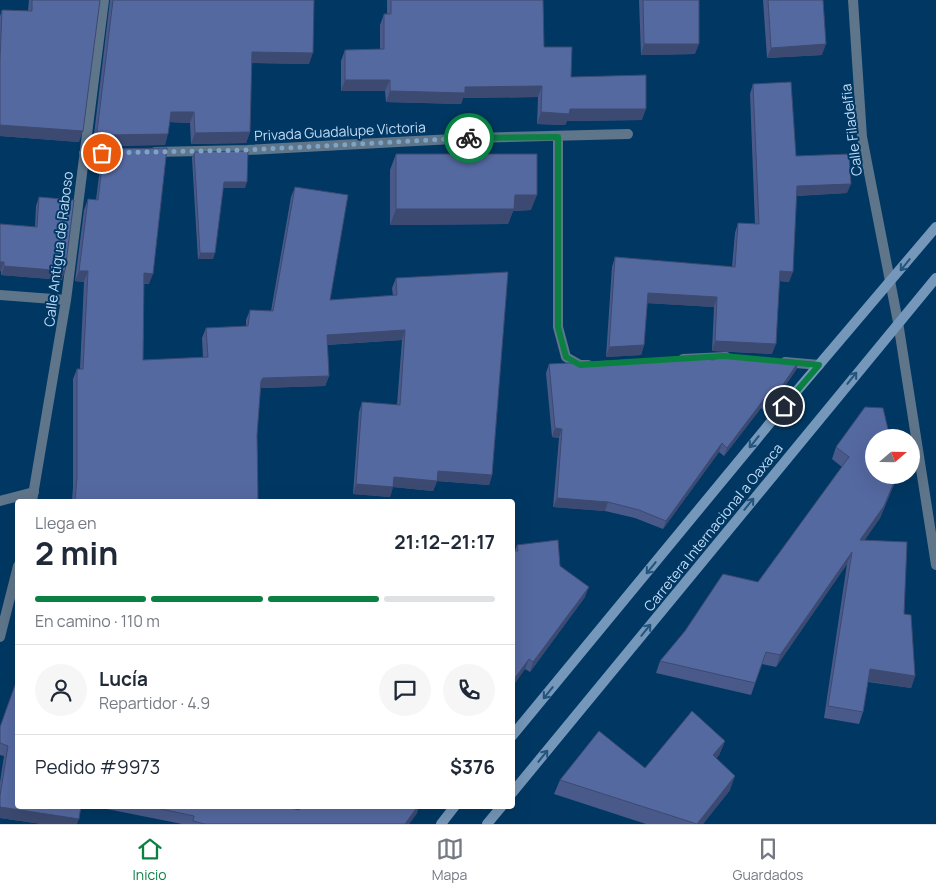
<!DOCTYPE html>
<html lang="es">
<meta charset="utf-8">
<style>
:root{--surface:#fff;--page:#f6f6f7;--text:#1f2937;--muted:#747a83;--line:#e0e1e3;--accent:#0b8043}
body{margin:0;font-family:Manrope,sans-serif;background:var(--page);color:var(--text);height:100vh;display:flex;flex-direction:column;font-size:19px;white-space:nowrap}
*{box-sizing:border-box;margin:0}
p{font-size:16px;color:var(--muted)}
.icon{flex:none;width:28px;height:28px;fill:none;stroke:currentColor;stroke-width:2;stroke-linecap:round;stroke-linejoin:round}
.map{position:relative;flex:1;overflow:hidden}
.side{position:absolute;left:15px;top:499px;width:500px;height:310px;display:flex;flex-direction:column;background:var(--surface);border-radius:5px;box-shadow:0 5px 20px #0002}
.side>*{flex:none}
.needle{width:32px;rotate:70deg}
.tools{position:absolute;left:865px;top:429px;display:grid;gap:10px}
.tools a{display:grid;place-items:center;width:55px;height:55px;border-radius:50%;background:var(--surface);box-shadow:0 5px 20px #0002;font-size:25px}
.pin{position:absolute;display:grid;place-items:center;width:42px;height:42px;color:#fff;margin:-21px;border:2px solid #fff;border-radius:50%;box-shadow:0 1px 5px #0007}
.courier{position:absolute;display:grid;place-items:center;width:50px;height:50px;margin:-25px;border:4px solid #0b8043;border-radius:50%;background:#fff;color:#222;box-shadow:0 1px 6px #0007}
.overview em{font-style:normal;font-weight:700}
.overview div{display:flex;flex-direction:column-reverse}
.overview{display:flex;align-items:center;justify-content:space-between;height:85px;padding:0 20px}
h1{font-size:32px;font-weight:700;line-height:38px}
.bar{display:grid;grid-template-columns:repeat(4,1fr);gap:8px 5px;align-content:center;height:60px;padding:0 20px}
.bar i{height:6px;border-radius:4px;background:var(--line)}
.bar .current{background:var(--accent)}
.bar p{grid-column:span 4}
.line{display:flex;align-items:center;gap:12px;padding:0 20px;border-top:1px solid var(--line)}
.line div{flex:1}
.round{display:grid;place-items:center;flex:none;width:52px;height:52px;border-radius:26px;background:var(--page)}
.tabs{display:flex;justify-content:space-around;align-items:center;height:70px;border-top:1px solid var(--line);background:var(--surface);font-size:14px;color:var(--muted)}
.tabs a{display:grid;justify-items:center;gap:2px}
.tabs .current{color:var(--accent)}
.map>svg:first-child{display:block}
</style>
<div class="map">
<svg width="936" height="824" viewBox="0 0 936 824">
<rect width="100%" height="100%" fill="#003863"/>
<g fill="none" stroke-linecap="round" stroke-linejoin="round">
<path stroke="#5f758a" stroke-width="10" d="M853 0 862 137 898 322 936 565
M558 137V327L566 357 580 365H588
M155 152 247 150 472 138 628 134
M84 153H115
M0 295 66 300
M683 359 726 357
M785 362 819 365
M0 501 34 492
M32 501 66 300 104 0
M0 637 18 566"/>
<path stroke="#7597b9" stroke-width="10" d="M512 736 784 406 936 227
M512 793 936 278
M441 824 455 806
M487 824 502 806"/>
</g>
<path fill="#495a8a" d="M29 0H100L79 142 0 136V16L2 10 28 11Z
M110 0H314L309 64 251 63 250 132 246 143 191 144 190 123 170 122 165 145 102 146 103 144 93 143Z
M387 0H543L544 47 571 77 642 120 567 121 565 125 537 124 538 97 463 98 461 104 386 102 385 91H341V61L345 50 380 49V25L384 14H387Z
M639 0H699L695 54 641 55Z
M763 0H823L822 55 767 58Z
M753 84 796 156 847 193 796 196 789 282 780 281 772 354 712 351 714 307 647 303 644 345 641 355 606 357 612 267 615 257 732 267 735 233 738 223 755 224 750 94Z
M104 149 149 284H144L143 360 203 358 202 338 206 328 246 326V320L250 310 271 311 291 197 295 187 330 300 393 296 392 288 396 278 492 475 489 485 437 481 433 491 393 487 390 497 353 494 359 412 362 402 397 405 402 340 327 345 329 376 325 386 260 388 257 435 258 501H72L73 487V379L77 369H80L84 282 75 281 84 210 88 199 96 200 101 160Z
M194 152 245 188H223L213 259H198L192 158Z
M396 154 531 210 513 211 508 224 390 225V170Z
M39 197 62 280 1 275 0 224 35 227 36 206Z
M714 356 799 361 796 370 767 412 761 408 724 456 719 452 663 529 635 518 605 511 553 507 559 438 552 437 546 373 549 364 713 360Z
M836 447 898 475 880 518 864 541 904 614 915 676 911 688 868 682 863 712 859 724 824 718 847 564 776 667 762 664 751 695 656 673 660 661 758 582 842 467 832 459Z
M517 545 560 566 585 597 530 672 525 669 512 687V551H515Z
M0 726 77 824H42L0 818V782L4 756 0 755Z
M725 741 719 755 716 759 730 790 703 824H646L554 794 560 780 645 768Z
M92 806H282L298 810V806H419L417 813 409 824H182Z"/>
<path fill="#3c4a71" d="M644 44H699L695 54 641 55Z
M826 44 822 55 767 58 771 48Z
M252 52 313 53 309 64 248 63Z
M345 80H390L385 91H341Z
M542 86 538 97 463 98 461 104 386 102 390 91 465 87Z
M570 109H646L642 120 567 121 565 125 537 124 541 112Z
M171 112H194L190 123 167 122Z
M0 125 83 131 79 142 0 136Z
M97 132 107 133 103 144 93 143Z
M250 132 246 143 191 144 195 133Z
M168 134 165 145 102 146 106 135Z
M224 182H247L245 188H222Z
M851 184 847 193 793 196 797 186Z
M515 195H537L531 210 513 211 508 224 390 225 396 209Z
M200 253H215L213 259H198Z
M0 262H4L1 271H0Z
M4 266 65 271 62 280 1 275Z
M79 271H88L84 282 75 281Z
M780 271 793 272 789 282 777 281Z
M144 273 153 274 149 284 141 283Z
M648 293 717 297 714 307 645 303Z
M405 330 402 340 323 345 327 335Z
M715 341 776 344 772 354 712 351Z
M644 345 641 355 606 357 609 347Z
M799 361 796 370 767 412 770 404Z
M329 376 325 386 259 388 261 381 263 378Z
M764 399 761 408 724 456 727 448Z
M555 428 562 429 559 438 552 437Z
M722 443 719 452 663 529 666 521Z
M438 471 492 475 489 485 437 481 433 491 393 487 390 497 353 494 356 484 394 477Z
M898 475 880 518 856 552 860 540Z
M557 498 608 502 605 511 553 507Z
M852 552 847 564 776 667 780 655Z
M589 587 585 597 530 672 533 662Z
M529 659 525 669 512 687V682Z
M870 669 915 676 911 688 866 681Z
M725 741 719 755 707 770 713 755Z
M735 776 730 790 703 824H697Z
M418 806H419L417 813 409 824H405Z
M0 807 79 819 77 824H42L0 818Z"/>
<path fill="#5569a1" stroke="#3c4a71" d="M32 0H100L83 131 0 125V60L2 10 32 11Z
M113 0H314L313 53 252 52 250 132 195 133 194 112H171L168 134 106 135 107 133 97 132Z
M391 0H543L544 47H572L571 77 646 75V109H570L569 114 541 112 542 86 465 87V93L390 91V80H345V50L384 49V14H391Z
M643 0H699V44H644Z
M768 0H823L826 44 771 48Z
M791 82 796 156 849 154 851 184 797 186 793 272 780 271 776 344 715 341 717 297 648 293 644 345 609 347 615 257 735 267 738 223 759 224 753 84Z
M167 148 153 274 144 273 143 360 208 357 206 328 248 326 250 310 273 311 295 187 348 195 330 300 397 295 396 278 508 272 492 475 438 471 437 481 394 477 393 487 356 484 362 402 400 405 405 330 327 335 329 376 263 378 261 381 257 435 258 501H75L77 477V369H83L88 271H79L88 199 98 200 104 149Z
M248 151 247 182H224L215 253H200L194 152Z
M396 154H537V195H515L514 209H396Z
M39 197 74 200 65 271 4 266V262H0V224L37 227Z
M727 355 799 361 770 404 764 399 727 448 722 443 666 521 639 510 608 502 557 498 562 429 555 428 549 364 687 357 714 360V356Z
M865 407 883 408 890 438H874V475H897L884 506 860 540 907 542 904 614 911 615 915 676 870 669 863 712 828 706 852 552 780 655 766 652 755 683 660 661 685 631 723 574 758 582 849 457 836 447Z
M558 540 560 566 589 587 533 662 529 659 512 682V551H518L517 545Z
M15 685 18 686V806H81L79 819 0 807V796L8 746 0 743V727Z
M692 711 725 741 713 755 735 776 697 824 560 780 599 731 645 768Z
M147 806H282L299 810 300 806H418L405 824H205L193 821 194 816Z"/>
<defs><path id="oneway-shaft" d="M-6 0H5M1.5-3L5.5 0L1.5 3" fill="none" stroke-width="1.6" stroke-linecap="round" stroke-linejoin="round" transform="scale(1.25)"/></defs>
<g stroke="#23547d">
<use href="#oneway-shaft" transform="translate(905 265) rotate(129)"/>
<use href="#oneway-shaft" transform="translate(852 378) rotate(-51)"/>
<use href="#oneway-shaft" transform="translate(754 442) rotate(129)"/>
<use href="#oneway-shaft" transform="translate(749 504) rotate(-51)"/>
<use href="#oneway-shaft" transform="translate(651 568) rotate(129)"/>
<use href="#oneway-shaft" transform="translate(646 630) rotate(-51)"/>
<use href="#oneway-shaft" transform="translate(548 693) rotate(129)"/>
<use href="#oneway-shaft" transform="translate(543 756) rotate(-51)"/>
</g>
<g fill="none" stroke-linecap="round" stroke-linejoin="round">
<path stroke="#7ea3c3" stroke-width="5" stroke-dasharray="0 9" d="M102 153 247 150 469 138"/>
<path stroke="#0b8043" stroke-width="6" d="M469 138 558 137V327L566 357 580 365 724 356 819 365 784 406"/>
</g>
<g text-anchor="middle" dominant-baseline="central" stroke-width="4" stroke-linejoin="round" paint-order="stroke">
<g font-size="14" fill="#c2dcf7" stroke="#003863">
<text transform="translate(851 130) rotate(-97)">Calle Filadelfia</text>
<text transform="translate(340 131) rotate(-3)">Privada Guadalupe Victoria</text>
<text transform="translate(58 249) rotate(-83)">Calle Antigua de Raboso</text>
<text transform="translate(713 527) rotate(-51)">Carretera Internacional a Oaxaca</text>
</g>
</g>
</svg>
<div class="tools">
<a><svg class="needle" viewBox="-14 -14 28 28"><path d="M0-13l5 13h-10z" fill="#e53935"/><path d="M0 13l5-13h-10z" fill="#747a83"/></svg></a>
</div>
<div class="pin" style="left:102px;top:153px;background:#ea580c"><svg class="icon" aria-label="bag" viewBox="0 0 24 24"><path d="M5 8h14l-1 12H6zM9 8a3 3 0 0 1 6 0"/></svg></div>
<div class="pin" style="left:784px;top:406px;background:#1f2937"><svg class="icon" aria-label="home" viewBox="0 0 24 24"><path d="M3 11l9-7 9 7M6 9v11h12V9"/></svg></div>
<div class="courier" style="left:469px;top:138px"><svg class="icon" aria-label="bike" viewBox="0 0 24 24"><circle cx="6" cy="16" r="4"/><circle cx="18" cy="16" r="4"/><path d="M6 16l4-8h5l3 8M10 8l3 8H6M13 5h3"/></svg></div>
<section class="side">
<div class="overview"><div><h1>2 min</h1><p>Llega en</p></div><em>21:12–21:17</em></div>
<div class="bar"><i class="current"></i><i class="current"></i><i class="current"></i><i></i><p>En camino · 110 m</p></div>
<div class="line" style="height:90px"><a class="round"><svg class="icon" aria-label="person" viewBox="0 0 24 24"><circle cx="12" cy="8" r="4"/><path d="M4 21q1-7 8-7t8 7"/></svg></a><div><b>Lucía</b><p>Repartidor · 4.9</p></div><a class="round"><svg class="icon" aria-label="chat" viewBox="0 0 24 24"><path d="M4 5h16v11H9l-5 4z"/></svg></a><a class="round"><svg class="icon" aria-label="phone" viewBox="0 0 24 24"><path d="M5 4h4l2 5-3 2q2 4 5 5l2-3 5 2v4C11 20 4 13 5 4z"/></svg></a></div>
<div class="line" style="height:65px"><div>Pedido #9973</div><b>$376</b></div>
</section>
</div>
<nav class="tabs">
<a class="current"><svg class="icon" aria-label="home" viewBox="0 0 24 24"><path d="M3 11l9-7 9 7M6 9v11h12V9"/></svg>Inicio</a>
<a><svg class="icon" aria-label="map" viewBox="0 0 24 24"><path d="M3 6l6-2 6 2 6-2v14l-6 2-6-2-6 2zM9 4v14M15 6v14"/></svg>Mapa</a>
<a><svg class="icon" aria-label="saved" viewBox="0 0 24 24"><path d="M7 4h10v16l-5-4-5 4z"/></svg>Guardados</a>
</nav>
